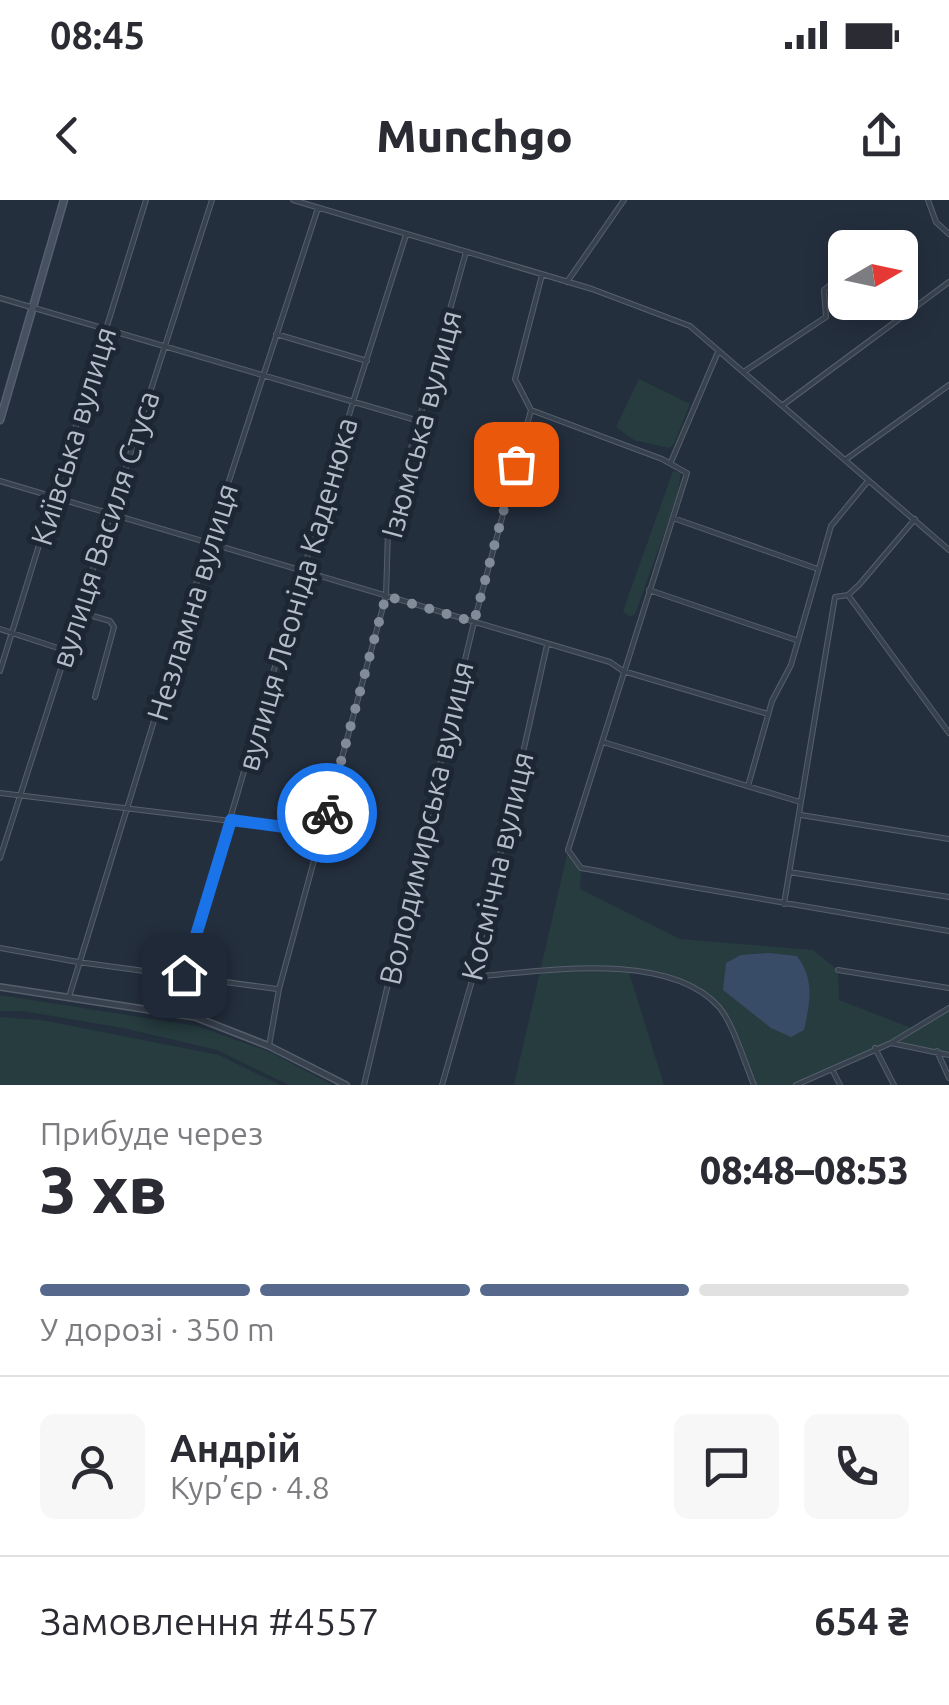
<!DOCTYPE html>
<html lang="uk">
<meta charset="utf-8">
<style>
:root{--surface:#fff;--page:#f7f7f7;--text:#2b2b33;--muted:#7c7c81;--line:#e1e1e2;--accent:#56698c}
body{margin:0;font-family:Ubuntu,sans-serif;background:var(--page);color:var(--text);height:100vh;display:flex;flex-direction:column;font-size:38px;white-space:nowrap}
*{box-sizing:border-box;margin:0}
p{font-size:32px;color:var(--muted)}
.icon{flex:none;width:55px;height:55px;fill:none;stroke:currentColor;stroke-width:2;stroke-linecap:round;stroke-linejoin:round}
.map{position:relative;height:885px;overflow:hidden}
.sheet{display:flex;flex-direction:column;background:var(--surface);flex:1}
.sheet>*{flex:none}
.needle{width:65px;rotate:81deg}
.fabs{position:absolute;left:828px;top:30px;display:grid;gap:20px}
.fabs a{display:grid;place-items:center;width:90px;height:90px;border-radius:15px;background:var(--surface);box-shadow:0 5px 25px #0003;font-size:50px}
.pin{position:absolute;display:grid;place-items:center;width:85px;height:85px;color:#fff;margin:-42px;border-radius:20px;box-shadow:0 5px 15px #0006}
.courier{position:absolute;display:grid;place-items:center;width:100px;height:100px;margin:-50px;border:8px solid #1a73e8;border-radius:50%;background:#fff;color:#222;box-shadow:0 2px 12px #0007}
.headline em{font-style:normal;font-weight:800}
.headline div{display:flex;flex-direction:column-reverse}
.headline{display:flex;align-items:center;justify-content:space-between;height:170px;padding:0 40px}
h1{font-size:65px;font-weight:800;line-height:75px}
.bar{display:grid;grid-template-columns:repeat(4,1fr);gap:15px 10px;align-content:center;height:120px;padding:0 40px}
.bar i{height:12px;border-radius:8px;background:var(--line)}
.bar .on{background:var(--accent)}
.bar p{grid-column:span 4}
.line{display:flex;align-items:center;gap:25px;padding:0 40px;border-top:2px solid var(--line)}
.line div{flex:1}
.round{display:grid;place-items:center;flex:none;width:105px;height:105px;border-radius:15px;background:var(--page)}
.status{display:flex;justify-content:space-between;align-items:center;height:70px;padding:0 50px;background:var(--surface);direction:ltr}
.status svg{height:28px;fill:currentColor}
header{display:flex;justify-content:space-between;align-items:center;height:130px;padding:0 40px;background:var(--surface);font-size:45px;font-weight:800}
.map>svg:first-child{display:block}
</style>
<div class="status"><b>08:45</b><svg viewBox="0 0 49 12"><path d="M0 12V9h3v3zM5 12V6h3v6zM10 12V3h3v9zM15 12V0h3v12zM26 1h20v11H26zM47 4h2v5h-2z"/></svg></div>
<header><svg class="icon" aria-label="back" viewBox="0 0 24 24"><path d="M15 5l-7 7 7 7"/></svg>Munchgo<svg class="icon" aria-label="share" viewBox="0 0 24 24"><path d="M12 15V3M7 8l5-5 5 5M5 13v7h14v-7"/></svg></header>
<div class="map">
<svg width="949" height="885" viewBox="0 0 949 885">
<rect width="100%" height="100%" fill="#242f3e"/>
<path fill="#263c3f" d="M639 179 690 204 674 244 669 248 634 240 616 227Z
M673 271 681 273 677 298 635 414 630 417 623 411Z
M568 650 581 668 580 689 680 739 813 750 838 770 839 800 914 829 949 808V855L891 843 796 885H754L721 809 691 785 628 769 664 885H514Z
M0 795 197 826 270 852 333 885H289L217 850 123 828 23 811H0Z
M0 817 41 820 219 855 280 885H0Z"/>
<path fill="#394c67" d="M769 753 797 756C815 780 810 802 804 830L791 837 771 828 723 790 726 763 741 755Z"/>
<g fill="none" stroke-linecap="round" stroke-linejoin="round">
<g stroke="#565f6c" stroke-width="6">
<path id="minor" d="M293 0 592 89 690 126 949 350
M928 0 936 22 949 34
M882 48 903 33
M567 82 624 0
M0 98 419 221
M276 134 367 161
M745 171 826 117 824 90 845 73
M783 205 949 82
M531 210 662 259 687 273 568 650 581 668 949 731
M845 260 949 185
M671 262 718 152
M0 281 610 462 623 471 768 514
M673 318 815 368
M649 390 796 440
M848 395 949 533
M79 412 110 421 114 427 95 497
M0 429 67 451
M0 471 146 0
M603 542 800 602
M748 586 772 501 791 465 831 326 868 281
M0 593 322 632
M801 615 949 639
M0 658 212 0
M789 672 949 697
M784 704 835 397 848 395 859 385 915 319
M0 748 78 762 277 789
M838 770 949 788
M473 777C542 771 668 750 719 807 733 823 745 864 754 885
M69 797 209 342 318 8
M173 812 353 202 406 35
M891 843 949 855
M269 846 279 789 386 396 388 331 466 52
M875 848 894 885
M937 851 949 878
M832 869 840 885
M364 885 474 422 531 210 515 179 542 75
M442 885 473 777 547 445
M796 885 891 843 949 808"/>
</g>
<g stroke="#565f6c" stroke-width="8">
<path id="tertiary" d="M0 787 195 817 269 846 346 885"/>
</g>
<g stroke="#565f6c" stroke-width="9">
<path id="secondary" d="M0 220 64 0"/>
</g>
<use href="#minor" stroke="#38414e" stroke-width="4"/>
<use href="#tertiary" stroke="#38414e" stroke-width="5"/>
<use href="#secondary" stroke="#465061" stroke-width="6"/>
</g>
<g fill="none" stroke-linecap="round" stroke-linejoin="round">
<path stroke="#828b98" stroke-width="10" stroke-dasharray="0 18" d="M327 613 386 396 474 422 516 264"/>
<path stroke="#1a73e8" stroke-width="12" d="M184 775 231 620 322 632 327 613"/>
</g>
<g text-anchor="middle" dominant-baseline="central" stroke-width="10" stroke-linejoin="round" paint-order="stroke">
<g font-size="30" fill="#b4bcc9" stroke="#1d2633">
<text transform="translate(421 224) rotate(-75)">Ізюмська вулиця</text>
<text transform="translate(73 236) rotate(-73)">Київська вулиця</text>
<text transform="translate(105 329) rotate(-72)">вулиця Василя Стуса</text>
<text transform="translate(297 394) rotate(-74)">вулиця Леоніда Каденюка</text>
<text transform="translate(192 402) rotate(-73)">Незламна вулиця</text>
<text transform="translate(426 623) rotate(-77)">Володимирська вулиця</text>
<text transform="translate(497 666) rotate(-77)">Космічна вулиця</text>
</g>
</g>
</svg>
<div class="fabs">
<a><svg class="needle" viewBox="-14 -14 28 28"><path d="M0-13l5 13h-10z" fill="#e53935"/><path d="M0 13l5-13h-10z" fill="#7c7c81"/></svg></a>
</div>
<div class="pin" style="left:516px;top:264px;background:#ea580c"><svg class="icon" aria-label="bag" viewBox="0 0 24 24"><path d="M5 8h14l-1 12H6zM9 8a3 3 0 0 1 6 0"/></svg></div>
<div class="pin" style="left:184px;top:775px;background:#1f2937"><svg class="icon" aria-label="home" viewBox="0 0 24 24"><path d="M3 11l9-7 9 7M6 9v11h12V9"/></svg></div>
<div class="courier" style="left:327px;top:613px"><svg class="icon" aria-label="bike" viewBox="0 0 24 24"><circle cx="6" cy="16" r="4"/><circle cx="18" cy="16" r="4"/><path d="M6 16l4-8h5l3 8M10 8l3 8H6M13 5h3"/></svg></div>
</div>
<section class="sheet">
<div class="headline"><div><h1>3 хв</h1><p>Прибуде через</p></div><em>08:48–08:53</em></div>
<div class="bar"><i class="on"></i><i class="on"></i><i class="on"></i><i></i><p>У дорозі · 350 m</p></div>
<div class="line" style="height:180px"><a class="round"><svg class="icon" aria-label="person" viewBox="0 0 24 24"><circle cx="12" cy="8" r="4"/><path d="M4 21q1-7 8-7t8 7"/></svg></a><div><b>Андрій</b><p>Кур’єр · 4.8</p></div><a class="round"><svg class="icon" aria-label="chat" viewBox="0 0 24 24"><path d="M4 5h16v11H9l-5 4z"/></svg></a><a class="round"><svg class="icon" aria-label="phone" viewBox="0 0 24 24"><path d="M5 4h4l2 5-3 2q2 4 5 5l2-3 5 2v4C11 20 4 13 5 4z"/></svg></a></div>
<div class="line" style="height:130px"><div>Замовлення #4557</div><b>654 ₴</b></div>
</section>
